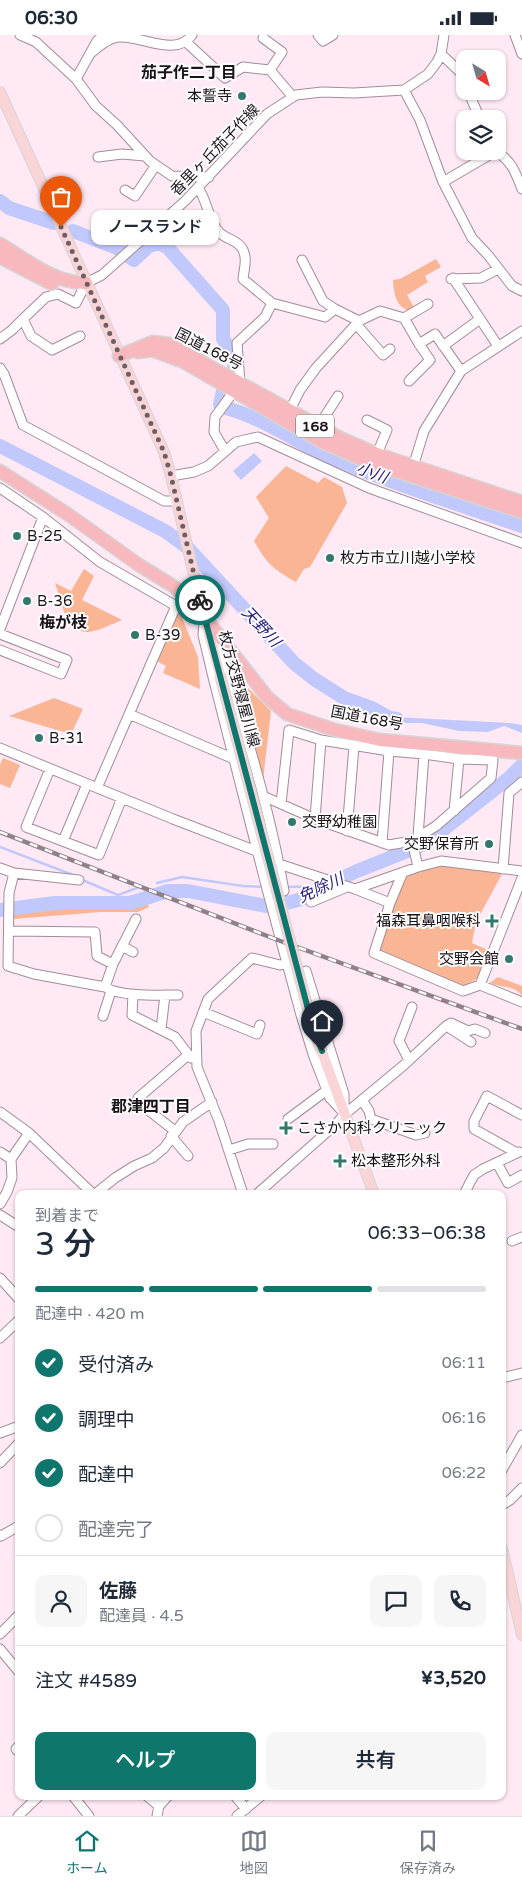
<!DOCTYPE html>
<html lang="ja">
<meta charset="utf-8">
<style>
:root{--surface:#fff;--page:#f6f6f7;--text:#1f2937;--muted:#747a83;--line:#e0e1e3;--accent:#0f766e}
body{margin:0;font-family:"Varela Round","Noto Sans JP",sans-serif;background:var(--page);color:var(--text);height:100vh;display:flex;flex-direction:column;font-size:19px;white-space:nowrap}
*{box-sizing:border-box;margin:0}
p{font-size:16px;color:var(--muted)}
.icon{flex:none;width:28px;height:28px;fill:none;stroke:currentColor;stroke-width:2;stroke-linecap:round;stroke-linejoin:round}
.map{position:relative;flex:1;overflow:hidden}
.drawer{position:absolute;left:15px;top:1155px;width:491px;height:610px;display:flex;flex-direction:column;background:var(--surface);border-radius:10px;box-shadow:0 1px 4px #0004}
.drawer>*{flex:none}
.needle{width:32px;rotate:143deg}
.controls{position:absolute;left:456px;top:15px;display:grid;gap:10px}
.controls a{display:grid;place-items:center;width:50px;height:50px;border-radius:10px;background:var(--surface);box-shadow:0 1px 4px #0004;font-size:25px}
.pin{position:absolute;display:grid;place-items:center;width:42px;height:42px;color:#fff;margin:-51px -21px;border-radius:50% 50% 50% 0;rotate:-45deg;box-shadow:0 0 5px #0007}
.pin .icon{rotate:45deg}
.courier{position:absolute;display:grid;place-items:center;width:50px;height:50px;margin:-25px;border:4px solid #0f766e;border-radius:50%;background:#fff;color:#222;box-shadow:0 1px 6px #0007}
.bubble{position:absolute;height:35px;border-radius:10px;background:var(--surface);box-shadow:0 1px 4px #0004;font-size:16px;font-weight:600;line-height:35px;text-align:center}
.headline em{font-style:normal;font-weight:600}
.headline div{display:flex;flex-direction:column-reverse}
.headline{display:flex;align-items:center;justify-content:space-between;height:85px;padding:0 20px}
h1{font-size:32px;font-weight:600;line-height:38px}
.bar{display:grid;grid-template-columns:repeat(4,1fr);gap:8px 5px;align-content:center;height:60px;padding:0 20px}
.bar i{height:6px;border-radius:4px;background:var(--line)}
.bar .on{background:var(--accent)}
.bar p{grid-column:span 4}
.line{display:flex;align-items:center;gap:12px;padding:0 20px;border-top:1px solid var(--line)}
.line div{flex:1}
.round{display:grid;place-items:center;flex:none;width:52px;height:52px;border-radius:10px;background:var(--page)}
ol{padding:0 20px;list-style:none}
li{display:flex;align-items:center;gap:15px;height:55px}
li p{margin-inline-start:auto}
li .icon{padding:5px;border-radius:50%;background:var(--accent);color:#fff;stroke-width:4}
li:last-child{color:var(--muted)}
li i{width:28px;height:28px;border:2px solid var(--line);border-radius:50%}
.cta{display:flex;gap:10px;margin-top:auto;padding:10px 20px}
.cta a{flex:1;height:58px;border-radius:10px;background:var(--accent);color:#fff;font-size:20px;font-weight:600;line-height:58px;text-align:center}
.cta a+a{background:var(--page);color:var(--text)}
.status{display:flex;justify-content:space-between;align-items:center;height:35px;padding:0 25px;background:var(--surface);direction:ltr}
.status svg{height:14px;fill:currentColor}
.tab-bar{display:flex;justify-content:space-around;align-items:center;height:70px;border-top:1px solid var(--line);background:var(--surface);font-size:14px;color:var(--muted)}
.tab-bar a{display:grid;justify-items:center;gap:2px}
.tab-bar .on{color:var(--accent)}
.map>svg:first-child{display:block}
</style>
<div class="status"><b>06:30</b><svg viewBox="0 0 49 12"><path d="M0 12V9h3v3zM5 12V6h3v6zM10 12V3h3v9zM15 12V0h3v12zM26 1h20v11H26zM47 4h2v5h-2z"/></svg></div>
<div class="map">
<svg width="522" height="1781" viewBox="0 0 522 1781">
<rect width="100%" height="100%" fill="#fee9f5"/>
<path fill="#f9b594" d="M436 224 441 232 425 241 428 247 407 260 415 274 410 276C396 272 394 259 393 245L400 244Z
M286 431 318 448 324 442 342 452 347 468 310 532 304 534 296 547C273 534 267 529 254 506L269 483 256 462Z
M84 534 94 541 82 565 122 585C114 588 97 597 88 597 65 597 61 565 55 548L71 556Z
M178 573 198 622 200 654 163 638 166 631 155 625Z
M238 643 271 676 263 745 262 744Z
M54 663 83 674 71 699 9 681Z
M3 723 20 730 10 753 0 749V730Z
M445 829 503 837 476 887 472 908 490 916 478 943 462 952 377 915 405 840Z
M145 864 149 872 138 877H101L13 884 14 874 54 870 130 869Z
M498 942 522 951V961C515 950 501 953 490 948Z"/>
<path fill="#c1c8fc" d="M254 418 262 426 241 445 233 436Z
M381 670 387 678 394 682 510 688 522 690V698L504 691 488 697 459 696 422 688H394L379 682Z"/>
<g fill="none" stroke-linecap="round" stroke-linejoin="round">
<path stroke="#c1c8fc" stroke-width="2.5" d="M0 812 73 840
M80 844 118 860 137 853
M157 848 182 842 243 851 264 852
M285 852 325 851"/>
<path stroke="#c1c8fc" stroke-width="14" d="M0 166 9 173 54 188
M73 196 117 213 134 225 149 211 160 208 168 213 223 275V304L235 321 234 336
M220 369 223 356
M226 373C266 384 299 409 336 425 397 450 460 470 522 491
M0 411 165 496 187 512 294 628 314 644 344 663 372 673 390 683 397 684
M0 875 55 868H130L168 856H188L271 872 302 864 325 851 357 836 425 809 509 743 522 730"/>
<g stroke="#a38c99" stroke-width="11">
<path id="minor" d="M20 0 36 7 76 44 96 71 117 90 150 126 172 141 209 142
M318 0 323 6 333 0
M515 0 522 19
M263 3 282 17 270 35
M186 7 225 43 243 32 270 35 293 62
M91 18C98 12 108 3 118 2 142 0 175 23 192 0
M441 19 460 37 465 48
M76 44 97 6 104 0
M404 55 420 85 443 147 472 203 488 220 512 251 522 256
M468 56 480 84
M496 116C512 127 515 136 522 154
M98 122 122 119 145 121
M443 147 496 116
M198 153C208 166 208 187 220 198 226 204 237 205 242 213 248 223 244 234 243 244L272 268 265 282 237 308 240 348 215 382 214 397 225 416
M125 155 135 161 156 130
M302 225 323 266 335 274
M453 243 498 311
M451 244 481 243 498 234
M272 268 325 282 335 274 359 286
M404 283 419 309 435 299 461 336
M356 289 383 320 390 314
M80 301 52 315 31 301 23 284 46 262 58 259 76 268 86 248 102 240 185 166 267 79 296 60 322 57 354 58 404 55 428 39 437 27 441 19 444 0
M0 304 12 295 23 284
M443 311 480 284
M0 333 4 339 23 390 164 466H177
M409 346 430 325 419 309
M289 377 300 355 316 333 359 286 380 276 404 283 428 269
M367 385 387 395 377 419
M318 392 338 361
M413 432 424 396 461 336 522 296
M171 441 194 437 208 431 236 407 258 402 369 453 522 508
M0 453 43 482 100 527 176 571 97 753
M204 587 203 600 213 642 268 858 301 980 314 1022 330 1063 343 1077
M0 594 43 482
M0 599 67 625 61 639 0 615
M216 604 221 613C244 693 270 774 284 856L271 858
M129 679 234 724
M0 713 173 784 259 817 279 829 355 854 418 832 441 826 522 836
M50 734 26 792 99 820 122 763
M263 761 315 784 389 810 412 806 436 791 491 743 493 725 459 724 424 719 389 716 321 705 289 695 281 769
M454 776 459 724
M315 784 321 705
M347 796 354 711
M418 802 424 719
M63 806 87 749
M412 806 418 832
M382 808 389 716
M0 833 14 838 79 845
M503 834 509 758 522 747
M403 837 390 868 374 918 463 956 480 950 522 967
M14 838 9 858 8 931 34 939 105 952C120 962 160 960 178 960
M355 854 390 868
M311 867 347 852
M10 896 95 897 97 921 113 929 105 952
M122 911 133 917
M113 929 136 884
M306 936 344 1059V1073
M480 950 522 843
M133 959 132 980 175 1002 191 1023
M203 977 257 999 260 990
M103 981 111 956
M448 992 471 1007
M161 994 165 960
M409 1025 399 1006 412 972
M362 1065 369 1076 371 1084 416 1100 425 1098
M0 1077 29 1098 93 1159
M288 1084 327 1055
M175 1096 148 1075 138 1063 188 1020
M171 1101 188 1121
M229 1115 248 1109H273
M0 1117 11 1124
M517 1118 474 1094V1086L487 1061 522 1080
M497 1128 508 1148 522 1140
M95 1159 115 1143 134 1131 152 1123 164 1113 183 1087 212 1067
M243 1159 219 1086 197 1032 196 996 208 964 252 923 280 930 288 928
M257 1159 335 1090 345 1079 404 1030 446 991 451 988 468 996 475 994 485 998
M464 1159 474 1140 483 1134 519 1117
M0 1169 7 1157 12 1143 11 1124 29 1098
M0 1180 19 1192
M512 1206 522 1202
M0 1243 19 1264
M0 1303 19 1285
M502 1343 522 1338
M0 1398 19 1391
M0 1428 19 1408
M502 1435 522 1400
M502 1470 510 1465 522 1453
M0 1500 1 1501 17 1492 19 1494
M0 1599 19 1580
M0 1614 19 1637
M19 1711 16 1714 19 1717
M73 1761 89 1781
M147 1761 159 1771
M235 1761 246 1774
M18 1781 39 1761
M157 1781 159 1771 168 1761
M237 1781 261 1761"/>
</g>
<g stroke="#d6d5d5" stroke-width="12">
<path id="major" d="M0 57 164 417 171 441 199 562 220 640
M322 1017 374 1159
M502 1513 522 1600"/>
</g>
<g stroke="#d6d5d5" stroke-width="15">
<path id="highway" d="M0 209C27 225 54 248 86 248
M0 222 52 249
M138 317 152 315 184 327 322 407 368 427 522 477
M119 321 153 307 169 309 342 404 377 419 522 467
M0 436 69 480 139 530 170 549 191 565 267 662 287 679 335 695 380 705 522 718"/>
</g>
<use href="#minor" stroke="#fff" stroke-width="9"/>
<use href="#major" stroke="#fad5d7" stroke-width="10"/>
<use href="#highway" stroke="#f7b9bd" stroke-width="12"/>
<g stroke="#908189" stroke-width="4.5">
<path id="rail" d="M0 797 275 904 522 994"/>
</g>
<use href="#rail" stroke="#fdfdfd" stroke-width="2.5" stroke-dasharray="8" stroke-linecap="butt"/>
<g stroke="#d6d5d5" stroke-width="12" stroke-linecap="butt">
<path id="major-bridge" d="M220 640 313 993 322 1017"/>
</g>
<use href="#major-bridge" stroke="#fad5d7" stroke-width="10"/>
</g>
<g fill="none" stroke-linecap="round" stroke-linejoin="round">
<path stroke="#6b5e65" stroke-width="5" stroke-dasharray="0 9" d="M61 192 164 417 171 441 200 565"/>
<path stroke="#0f766e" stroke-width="6" d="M200 565 313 993 322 1016"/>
</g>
<g fill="#33786d" stroke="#fdfdfd" stroke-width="2">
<circle cx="242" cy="61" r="5"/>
<circle cx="17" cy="501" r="5"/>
<circle cx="330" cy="523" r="5"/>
<circle cx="27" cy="566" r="5"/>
<circle cx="135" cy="600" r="5"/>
<circle cx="39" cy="703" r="5"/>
<circle cx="292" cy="787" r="5"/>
<circle cx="489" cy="809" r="5"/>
<path d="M489.5 878.5h5v5h5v5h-5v5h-5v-5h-5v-5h5z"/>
<circle cx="509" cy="924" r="5"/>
<path d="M283.5 1085.5h5v5h5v5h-5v5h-5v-5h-5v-5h5z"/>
<path d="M337.5 1118.5h5v5h5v5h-5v5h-5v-5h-5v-5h5z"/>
</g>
<g text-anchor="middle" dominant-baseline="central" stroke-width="4" stroke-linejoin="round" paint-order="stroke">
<rect fill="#fdfdfd" stroke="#60595d" stroke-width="1" x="296" y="379.5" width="38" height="23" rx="4"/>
<g font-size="14" font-weight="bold" fill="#1c1318">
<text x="315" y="391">168</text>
</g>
<g font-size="15" fill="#1c1318" stroke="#fdfdfd" text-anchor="start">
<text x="232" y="61" text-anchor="end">本誓寺</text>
<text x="27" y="501">B-25</text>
<text x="340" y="523">枚方市立川越小学校</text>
<text x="37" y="566">B-36</text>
<text x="145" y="600">B-39</text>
<text x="49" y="703">B-31</text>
<text x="302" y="787">交野幼稚園</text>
<text x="479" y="809" text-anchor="end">交野保育所</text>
<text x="481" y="886" text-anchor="end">福森耳鼻咽喉科</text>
<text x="499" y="924" text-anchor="end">交野会館</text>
<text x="297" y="1093">こさか内科クリニック</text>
<text x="351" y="1126">松本整形外科</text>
</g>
<g font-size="15" fill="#1c1318" stroke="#fdfdfd">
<text transform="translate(215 115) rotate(-46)">香里ヶ丘茄子作線</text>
<text transform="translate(209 314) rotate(27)">国道168号</text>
<text transform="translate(239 654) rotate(75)">枚方交野寝屋川線</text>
<text transform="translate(367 683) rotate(11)">国道168号</text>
</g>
<g font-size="16" font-weight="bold" fill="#1c1318" stroke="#fdfdfd">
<text x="189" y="38">茄子作二丁目</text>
<text x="63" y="588">梅が枝</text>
<text x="151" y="1072">郡津四丁目</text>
</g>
<g font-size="16" font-style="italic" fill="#241978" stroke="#fdfdfd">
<text transform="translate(372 438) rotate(20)">小川</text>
<text transform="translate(261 592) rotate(47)">天野川</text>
<text transform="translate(321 853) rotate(-25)">免除川</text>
</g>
</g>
</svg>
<div class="controls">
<a><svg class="needle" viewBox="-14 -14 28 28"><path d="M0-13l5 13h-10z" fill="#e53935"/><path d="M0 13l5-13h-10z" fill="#747a83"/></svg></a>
<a><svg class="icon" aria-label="layers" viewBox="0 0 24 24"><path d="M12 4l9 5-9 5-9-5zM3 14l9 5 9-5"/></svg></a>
</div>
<div class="pin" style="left:61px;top:192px;background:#ea580c"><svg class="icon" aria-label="bag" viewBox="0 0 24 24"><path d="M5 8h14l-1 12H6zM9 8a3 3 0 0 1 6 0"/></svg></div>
<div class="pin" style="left:322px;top:1016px;background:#1f2937"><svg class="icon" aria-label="home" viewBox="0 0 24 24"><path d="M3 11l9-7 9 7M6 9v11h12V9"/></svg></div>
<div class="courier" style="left:200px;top:565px"><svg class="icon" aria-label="bike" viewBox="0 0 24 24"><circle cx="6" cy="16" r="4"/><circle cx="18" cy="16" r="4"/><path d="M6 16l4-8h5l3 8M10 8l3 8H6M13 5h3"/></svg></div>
<div class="bubble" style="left:91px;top:175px;width:128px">ノースランド</div>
<section class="drawer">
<div class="headline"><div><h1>3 分</h1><p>到着まで</p></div><em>06:33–06:38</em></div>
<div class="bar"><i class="on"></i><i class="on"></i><i class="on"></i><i></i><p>配達中 · 420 m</p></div>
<ol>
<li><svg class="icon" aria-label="check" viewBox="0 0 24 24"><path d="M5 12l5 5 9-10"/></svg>受付済み<p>06:11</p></li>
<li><svg class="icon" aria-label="check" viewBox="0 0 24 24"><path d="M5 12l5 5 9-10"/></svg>調理中<p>06:16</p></li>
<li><svg class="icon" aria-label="check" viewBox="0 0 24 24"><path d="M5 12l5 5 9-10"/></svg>配達中<p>06:22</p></li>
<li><i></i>配達完了</li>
</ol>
<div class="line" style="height:90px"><a class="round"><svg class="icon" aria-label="person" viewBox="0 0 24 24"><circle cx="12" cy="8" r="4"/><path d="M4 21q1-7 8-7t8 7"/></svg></a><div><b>佐藤</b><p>配達員 · 4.5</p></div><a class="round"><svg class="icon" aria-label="chat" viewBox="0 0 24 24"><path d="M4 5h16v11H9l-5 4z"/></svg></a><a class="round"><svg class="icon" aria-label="phone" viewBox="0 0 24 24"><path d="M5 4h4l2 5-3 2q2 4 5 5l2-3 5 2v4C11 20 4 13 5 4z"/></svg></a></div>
<div class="line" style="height:65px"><div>注文 #4589</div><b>¥3,520</b></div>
<div class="cta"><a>ヘルプ</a><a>共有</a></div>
</section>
</div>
<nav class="tab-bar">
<a class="on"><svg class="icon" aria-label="home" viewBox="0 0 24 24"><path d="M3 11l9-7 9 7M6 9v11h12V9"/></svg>ホーム</a>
<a><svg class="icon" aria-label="map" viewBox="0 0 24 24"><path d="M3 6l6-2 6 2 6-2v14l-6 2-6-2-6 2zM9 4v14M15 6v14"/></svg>地図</a>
<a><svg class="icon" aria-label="saved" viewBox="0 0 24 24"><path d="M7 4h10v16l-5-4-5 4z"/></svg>保存済み</a>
</nav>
